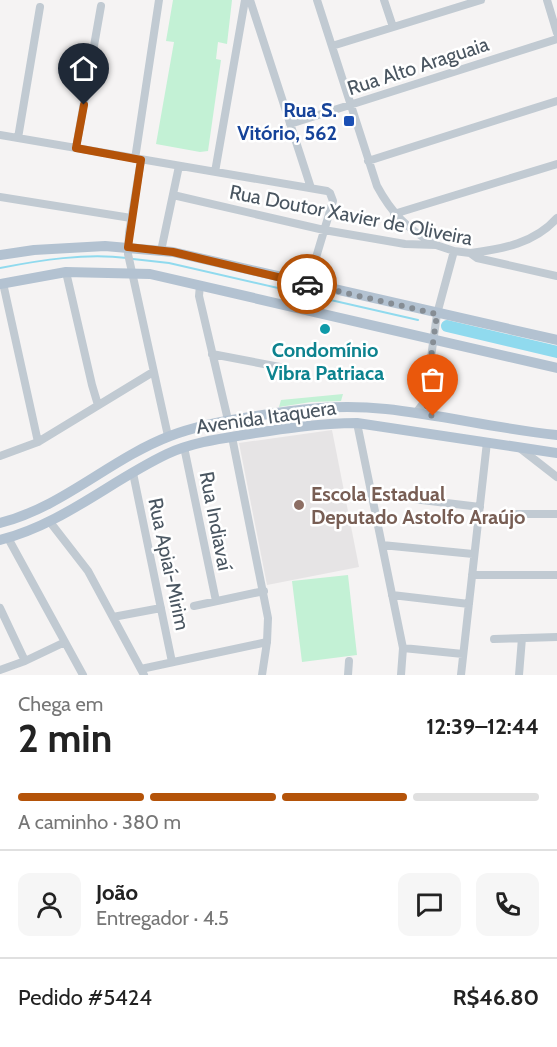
<!DOCTYPE html>
<html lang="pt">
<meta charset="utf-8">
<style>
:root{--surface:#fff;--page:#f6f6f6;--text:#222;--muted:#767676;--line:#e0e0e0;--accent:#b45309}
body{margin:0;font-family:Cabin,sans-serif;background:var(--page);color:var(--text);height:100vh;display:flex;flex-direction:column;font-size:22px;white-space:nowrap}
*{box-sizing:border-box;margin:0}
p{font-size:20px;color:var(--muted)}
.icon{flex:none;width:33px;height:33px;fill:none;stroke:currentColor;stroke-width:2;stroke-linecap:round;stroke-linejoin:round}
.map{position:relative;height:675px;overflow:hidden}
.sheet{display:flex;flex-direction:column;background:var(--surface);flex:1}
.sheet>*{flex:none}
.pin{position:absolute;display:grid;place-items:center;width:51px;height:51px;color:#fff;margin:-62px -26px;border-radius:50% 50% 50% 0;rotate:-45deg;box-shadow:0 0 6px #0007}
.pin .icon{rotate:45deg}
.courier{position:absolute;display:grid;place-items:center;width:60px;height:60px;margin:-30px;border:4px solid #b45309;border-radius:50%;background:#fff;color:#222;box-shadow:0 2px 8px #0007}
.headline em{font-style:normal;font-weight:800}
.headline div{display:flex;flex-direction:column-reverse}
.headline{display:flex;align-items:center;justify-content:space-between;height:102px;padding:0 18px}
h1{font-size:39px;font-weight:800;line-height:45px}
.bar{display:grid;grid-template-columns:repeat(4,1fr);gap:9px 6px;align-content:center;height:72px;padding:0 18px}
.bar i{height:8px;border-radius:4px;background:var(--line)}
.bar .selected{background:var(--accent)}
.bar p{grid-column:span 4}
.line{display:flex;align-items:center;gap:15px;padding:0 18px;border-top:2px solid var(--line)}
.line div{flex:1}
.round{display:grid;place-items:center;flex:none;width:63px;height:63px;border-radius:12px;background:var(--page)}
.map>svg:first-child{display:block}
</style>
<div class="map">
<svg width="557" height="675" viewBox="0 0 557 675">
<rect width="100%" height="100%" fill="#f5f3f3"/>
<path fill="#e6e4e5" d="M332 430 359 567 267 585 239 443Z"/>
<path fill="#c3f1d5" d="M173 0H232L227 44 218 42 216 59 221 60 208 151 200 152 156 144 174 42 166 41Z
M343 394 341 401 311 402 279 407 281 400Z
M348 575 357 655 302 662 292 581Z"/>
<g fill="none" stroke-linecap="round" stroke-linejoin="round">
<path stroke="#90daee" stroke-width="2" d="M133 259 169 263 418 320
M0 268C41 260 85 253 127 258"/>
<path stroke="#90daee" stroke-width="12" d="M447 326 557 352"/>
<path stroke="#c1cad2" stroke-width="8" d="M250 0 311 188
M317 0 377 186C391 212 407 229 433 243
M384 0 393 27
M547 0 557 33
M332 46 481 0
M290 124 557 39
M0 135 327 191 330 193 333 201 308 284
M18 138 40 7
M76 148 101 6
M135 159 159 0
M141 160 129 233 128 254 168 436
M368 161 557 101
M215 172 245 0
M173 195 324 230 405 244 436 245 454 251 470 253 477 258 557 276
M0 197 131 218
M394 214 557 164
M161 251 179 166
M471 253C503 249 535 243 557 218
M66 272 92 385 98 405
M3 283 38 442
M200 285 199 296 228 420
M212 354 285 368
M416 413 425 401 437 314 454 251
M357 423 403 648 401 675
M232 437 268 618 267 642 262 675
M184 447 216 601
M521 449 557 477
M0 456 38 442 153 372
M133 473 172 662
M371 494 480 507
M510 514H557
M50 522 88 571 144 675
M8 538 83 675
M382 545 473 554
M472 575H557
M392 595 469 604
M194 606 264 591
M0 608 25 661
M113 617 161 608
M494 639 557 637
M403 648 463 654
M141 669 267 642
M0 670 25 661 65 642
M348 675 349 661
M461 675 487 442
M519 675 522 638"/>
<path stroke="#b3c2d1" stroke-width="10" d="M0 255 34 250 105 246 173 252 557 340
M0 284 66 272 150 274 557 368
M0 523C63 507 110 459 170 436 196 426 223 421 250 417 297 409 338 404 386 409 443 415 499 429 557 435
M0 540C63 524 110 481 167 454 191 443 218 439 243 435 281 429 319 423 357 423L557 453"/>
</g>
<g fill="none" stroke-linecap="round" stroke-linejoin="round">
<path stroke="#868d94" stroke-width="6" stroke-dasharray="0 10.8" d="M307 284 437 314 425 401 430 415 433 416"/>
<path stroke="#b45309" stroke-width="8" d="M84 105 76 148 141 160 128 247 173 252 307 284"/>
</g>
<rect fill="#1a4fb4" stroke="#fff" stroke-width="2" x="343" y="115" width="12" height="12" rx="3"/>
<circle fill="#0f9aa8" stroke="#fff" stroke-width="2" cx="325" cy="329" r="6"/>
<circle fill="#8d6e63" stroke="#fff" stroke-width="2" cx="299" cy="505" r="6"/>
<g text-anchor="middle" dominant-baseline="central" stroke-width="5" stroke-linejoin="round" paint-order="stroke">
<g font-size="20" fill="#4a5661" stroke="#fff">
<text transform="translate(418 66) rotate(-18)">Rua Alto Araguaia</text>
<text transform="translate(351 215) rotate(11)">Rua Doutor Xavier de Oliveira</text>
<text transform="translate(266 417) rotate(-8)">Avenida Itaquera</text>
<text transform="translate(216 521) rotate(79)">Rua Indiavaí</text>
<text transform="translate(169 564) rotate(78)">Rua Apiaí-Mirim</text>
</g>
<g font-size="20" font-weight="bold" fill="#164399" stroke="#fff" text-anchor="end">
<text x="337" y="110">Rua S.<tspan x="337" dy="23">Vitório, 562</tspan></text>
</g>
<g font-size="20" font-weight="bold" fill="#0d838f" stroke="#fff">
<text x="325" y="350">Condomínio<tspan x="325" dy="23">Vibra Patriaca</tspan></text>
</g>
<g font-size="20" font-weight="bold" fill="#785e54" stroke="#fff" text-anchor="start">
<text x="311" y="494">Escola Estadual<tspan x="311" dy="23">Deputado Astolfo Araújo</tspan></text>
</g>
</g>
</svg>
<div class="pin" style="left:433px;top:416px;background:#ea580c"><svg class="icon" aria-label="bag" viewBox="0 0 24 24"><path d="M5 8h14l-1 12H6zM9 8a3 3 0 0 1 6 0"/></svg></div>
<div class="pin" style="left:84px;top:105px;background:#1f2937"><svg class="icon" aria-label="home" viewBox="0 0 24 24"><path d="M3 11l9-7 9 7M6 9v11h12V9"/></svg></div>
<div class="courier" style="left:307px;top:284px"><svg class="icon" aria-label="car" viewBox="0 0 24 24"><path d="M5 17H2v-5l4-1 3-4h7l3 4 3 1v5h-3M9 17h6M6 11h13"/><circle cx="7" cy="17" r="2"/><circle cx="17" cy="17" r="2"/></svg></div>
</div>
<section class="sheet">
<div class="headline"><div><h1>2 min</h1><p>Chega em</p></div><em>12:39–12:44</em></div>
<div class="bar"><i class="selected"></i><i class="selected"></i><i class="selected"></i><i></i><p>A caminho · 380 m</p></div>
<div class="line" style="height:108px"><a class="round"><svg class="icon" aria-label="person" viewBox="0 0 24 24"><circle cx="12" cy="8" r="4"/><path d="M4 21q1-7 8-7t8 7"/></svg></a><div><b>João</b><p>Entregador · 4.5</p></div><a class="round"><svg class="icon" aria-label="chat" viewBox="0 0 24 24"><path d="M4 5h16v11H9l-5 4z"/></svg></a><a class="round"><svg class="icon" aria-label="phone" viewBox="0 0 24 24"><path d="M5 4h4l2 5-3 2q2 4 5 5l2-3 5 2v4C11 20 4 13 5 4z"/></svg></a></div>
<div class="line" style="height:78px"><div>Pedido #5424</div><b>R$46.80</b></div>
</section>
